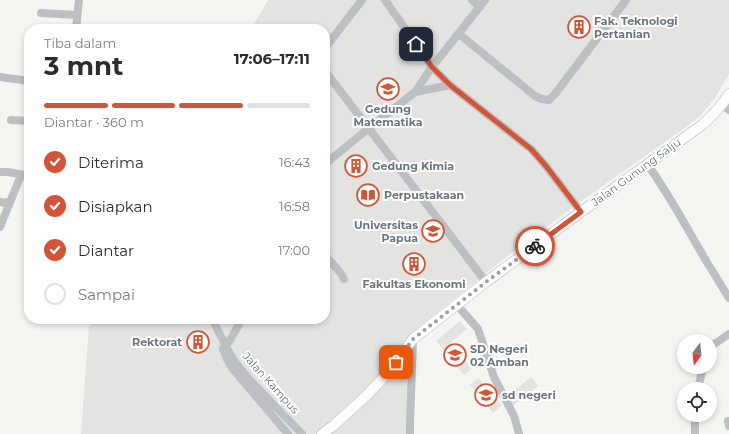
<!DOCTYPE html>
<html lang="id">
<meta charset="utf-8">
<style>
:root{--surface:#fff;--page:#f7f7f7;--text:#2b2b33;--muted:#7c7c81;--line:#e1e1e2;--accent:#d15536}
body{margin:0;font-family:Montserrat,sans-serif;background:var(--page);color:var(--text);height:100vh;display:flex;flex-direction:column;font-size:15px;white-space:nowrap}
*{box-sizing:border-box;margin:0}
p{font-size:13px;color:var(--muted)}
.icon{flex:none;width:22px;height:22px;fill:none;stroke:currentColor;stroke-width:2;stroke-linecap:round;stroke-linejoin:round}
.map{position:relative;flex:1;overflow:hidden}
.panel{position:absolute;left:24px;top:24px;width:306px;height:300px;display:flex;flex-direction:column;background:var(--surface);border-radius:16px;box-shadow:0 2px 6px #0003}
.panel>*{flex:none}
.needle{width:26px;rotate:195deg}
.buttons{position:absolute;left:677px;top:334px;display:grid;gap:8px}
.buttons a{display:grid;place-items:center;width:40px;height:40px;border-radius:50%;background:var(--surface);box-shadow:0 2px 6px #0003;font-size:20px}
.pin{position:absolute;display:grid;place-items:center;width:34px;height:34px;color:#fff;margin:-17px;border-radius:8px;box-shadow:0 2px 6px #0006}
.courier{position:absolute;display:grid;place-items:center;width:40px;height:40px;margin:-20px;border:3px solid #d15536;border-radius:50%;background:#fff;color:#222;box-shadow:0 1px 5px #0007}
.headline em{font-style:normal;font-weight:700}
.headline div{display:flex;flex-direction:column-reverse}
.headline{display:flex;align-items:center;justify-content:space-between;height:68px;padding:0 20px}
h1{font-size:26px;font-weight:700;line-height:30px}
.bar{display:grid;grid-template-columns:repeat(4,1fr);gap:6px 4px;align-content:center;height:48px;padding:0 20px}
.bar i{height:5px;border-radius:3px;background:var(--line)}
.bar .selected{background:var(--accent)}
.bar p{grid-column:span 4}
ol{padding:0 20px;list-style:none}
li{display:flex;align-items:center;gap:12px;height:44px}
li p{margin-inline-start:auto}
li .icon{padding:4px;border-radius:50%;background:var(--accent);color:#fff;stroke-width:4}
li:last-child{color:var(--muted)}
li i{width:22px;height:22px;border:2px solid var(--line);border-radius:50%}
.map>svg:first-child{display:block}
</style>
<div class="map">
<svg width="729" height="434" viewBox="0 0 729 434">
<rect width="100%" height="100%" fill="#f5f5f2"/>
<path fill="#e3e4e2" d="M268 0H729V74L715 98 700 116 682 130 577 204 504 259 419 327 408 372 407 416 409 434H81L89 326 99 319H325V29H251Z
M460 321 467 329 450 343 472 368 464 375 436 341Z
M531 377 538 386 513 406 506 397Z
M478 378 502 405 493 413 470 385Z"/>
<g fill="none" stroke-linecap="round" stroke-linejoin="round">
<g stroke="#b0b4b7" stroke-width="11">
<path id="major" d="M322 434 333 426 365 397 387 374 413 339 486 282 581 212 702 125C713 115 722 106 729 94"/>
</g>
<path stroke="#bcc0c3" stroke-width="8" d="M385 0 432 67 450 85 531 149 546 166 581 212
M472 0 480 7
M41 13 77 15
M76 29 79 0
M459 34 535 96 542 99 549 100 555 94 626 0
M325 48 362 0
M325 71 486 282
M0 77 29 81
M415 92 450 85
M722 105 729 110
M11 120 29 121
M325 164 368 129 415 92 432 67 485 0
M647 164C670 195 688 231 708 264 715 275 722 287 729 298
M0 172H8L29 176
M0 202 5 203 10 201
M0 227 21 175
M325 255C331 264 340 269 344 279
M457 305 478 329 494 377 514 416 519 434
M212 319 230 354 235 362 248 378 302 434
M710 347 729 334
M223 349 227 359 232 368 288 434
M223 349 230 340 242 319
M698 389 703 367
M728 421 729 426
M410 434V424L413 339
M695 434V415"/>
<use href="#major" stroke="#fff" stroke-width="10"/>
</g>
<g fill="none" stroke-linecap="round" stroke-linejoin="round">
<path stroke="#99a2a8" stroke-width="4" stroke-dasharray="0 7.2" d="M396 362 413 339 486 282 535 246"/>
<path stroke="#d15536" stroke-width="5" d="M416 44 432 67 450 85 531 149 546 166 581 212 535 246"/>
</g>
<defs>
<g id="building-ring" transform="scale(1.15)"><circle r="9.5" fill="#fff" stroke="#d15536" stroke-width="1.5"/><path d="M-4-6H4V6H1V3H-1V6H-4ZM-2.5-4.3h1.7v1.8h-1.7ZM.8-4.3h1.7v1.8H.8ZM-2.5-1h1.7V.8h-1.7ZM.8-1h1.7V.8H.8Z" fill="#d15536"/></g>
<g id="university-ring" transform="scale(1.15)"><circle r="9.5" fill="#fff" stroke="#d15536" stroke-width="1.5"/><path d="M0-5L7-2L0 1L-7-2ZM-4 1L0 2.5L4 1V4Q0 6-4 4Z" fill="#d15536"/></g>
<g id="library-ring" transform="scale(1.15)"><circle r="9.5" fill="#fff" stroke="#d15536" stroke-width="1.5"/><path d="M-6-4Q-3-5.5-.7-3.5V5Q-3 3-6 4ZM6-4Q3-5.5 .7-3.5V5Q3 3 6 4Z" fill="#d15536"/></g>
<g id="school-ring" transform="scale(1.15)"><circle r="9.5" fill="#fff" stroke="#d15536" stroke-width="1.5"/><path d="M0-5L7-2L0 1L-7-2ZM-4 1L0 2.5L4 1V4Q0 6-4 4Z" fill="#d15536"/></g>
</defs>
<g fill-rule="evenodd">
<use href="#building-ring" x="579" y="27"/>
<use href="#university-ring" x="388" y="89"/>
<use href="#building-ring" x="356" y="166"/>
<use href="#library-ring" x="368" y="195"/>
<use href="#university-ring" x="433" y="231"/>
<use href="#building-ring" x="414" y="264"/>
<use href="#building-ring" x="198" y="342"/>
<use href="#school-ring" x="455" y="355"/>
<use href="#school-ring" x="486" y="395"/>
</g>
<g text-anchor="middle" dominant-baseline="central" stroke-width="4" stroke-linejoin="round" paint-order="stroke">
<g font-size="11" font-weight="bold" fill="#677680" stroke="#fff" text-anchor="start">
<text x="594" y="21">Fak. Teknologi<tspan x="594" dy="13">Pertanian</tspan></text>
<text x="388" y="109" text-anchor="middle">Gedung<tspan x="388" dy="13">Matematika</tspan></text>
<text x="372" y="166">Gedung Kimia</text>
<text x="384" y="195">Perpustakaan</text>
<text x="418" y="225" text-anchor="end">Universitas<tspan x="418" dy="13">Papua</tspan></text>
<text x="414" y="284" text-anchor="middle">Fakultas Ekonomi</text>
<text x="182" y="342" text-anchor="end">Rektorat</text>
<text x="470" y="349">SD Negeri<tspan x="470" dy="13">02 Amban</tspan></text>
<text x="502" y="395">sd negeri</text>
</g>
<g font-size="11" fill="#677680" stroke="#fff">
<text transform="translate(636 172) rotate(-36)">Jalan Gunung Salju</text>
<text transform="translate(271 383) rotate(48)">Jalan Kampus</text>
</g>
</g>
</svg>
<div class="buttons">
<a><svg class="needle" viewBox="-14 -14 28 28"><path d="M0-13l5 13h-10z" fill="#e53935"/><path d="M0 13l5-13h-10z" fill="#7c7c81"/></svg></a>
<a><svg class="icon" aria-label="locate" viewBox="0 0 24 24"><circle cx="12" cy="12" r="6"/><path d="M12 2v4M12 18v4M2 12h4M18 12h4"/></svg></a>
</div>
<div class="pin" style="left:396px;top:362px;background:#ea580c"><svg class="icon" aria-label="bag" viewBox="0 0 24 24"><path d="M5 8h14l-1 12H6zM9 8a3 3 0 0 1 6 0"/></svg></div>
<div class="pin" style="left:416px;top:44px;background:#1f2937"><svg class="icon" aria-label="home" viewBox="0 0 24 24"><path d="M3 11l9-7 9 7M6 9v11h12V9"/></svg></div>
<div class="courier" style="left:535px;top:246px"><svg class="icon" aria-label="bike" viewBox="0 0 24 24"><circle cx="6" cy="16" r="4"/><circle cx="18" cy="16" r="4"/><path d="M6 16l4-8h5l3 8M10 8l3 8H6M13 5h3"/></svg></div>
<section class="panel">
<div class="headline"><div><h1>3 mnt</h1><p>Tiba dalam</p></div><em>17:06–17:11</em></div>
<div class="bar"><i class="selected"></i><i class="selected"></i><i class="selected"></i><i></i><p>Diantar · 360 m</p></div>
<ol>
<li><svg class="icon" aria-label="check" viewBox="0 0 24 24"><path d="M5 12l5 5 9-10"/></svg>Diterima<p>16:43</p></li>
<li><svg class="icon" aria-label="check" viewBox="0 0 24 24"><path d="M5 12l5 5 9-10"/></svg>Disiapkan<p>16:58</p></li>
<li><svg class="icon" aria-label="check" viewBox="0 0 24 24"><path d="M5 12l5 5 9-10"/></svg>Diantar<p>17:00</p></li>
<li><i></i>Sampai</li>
</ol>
</section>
</div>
